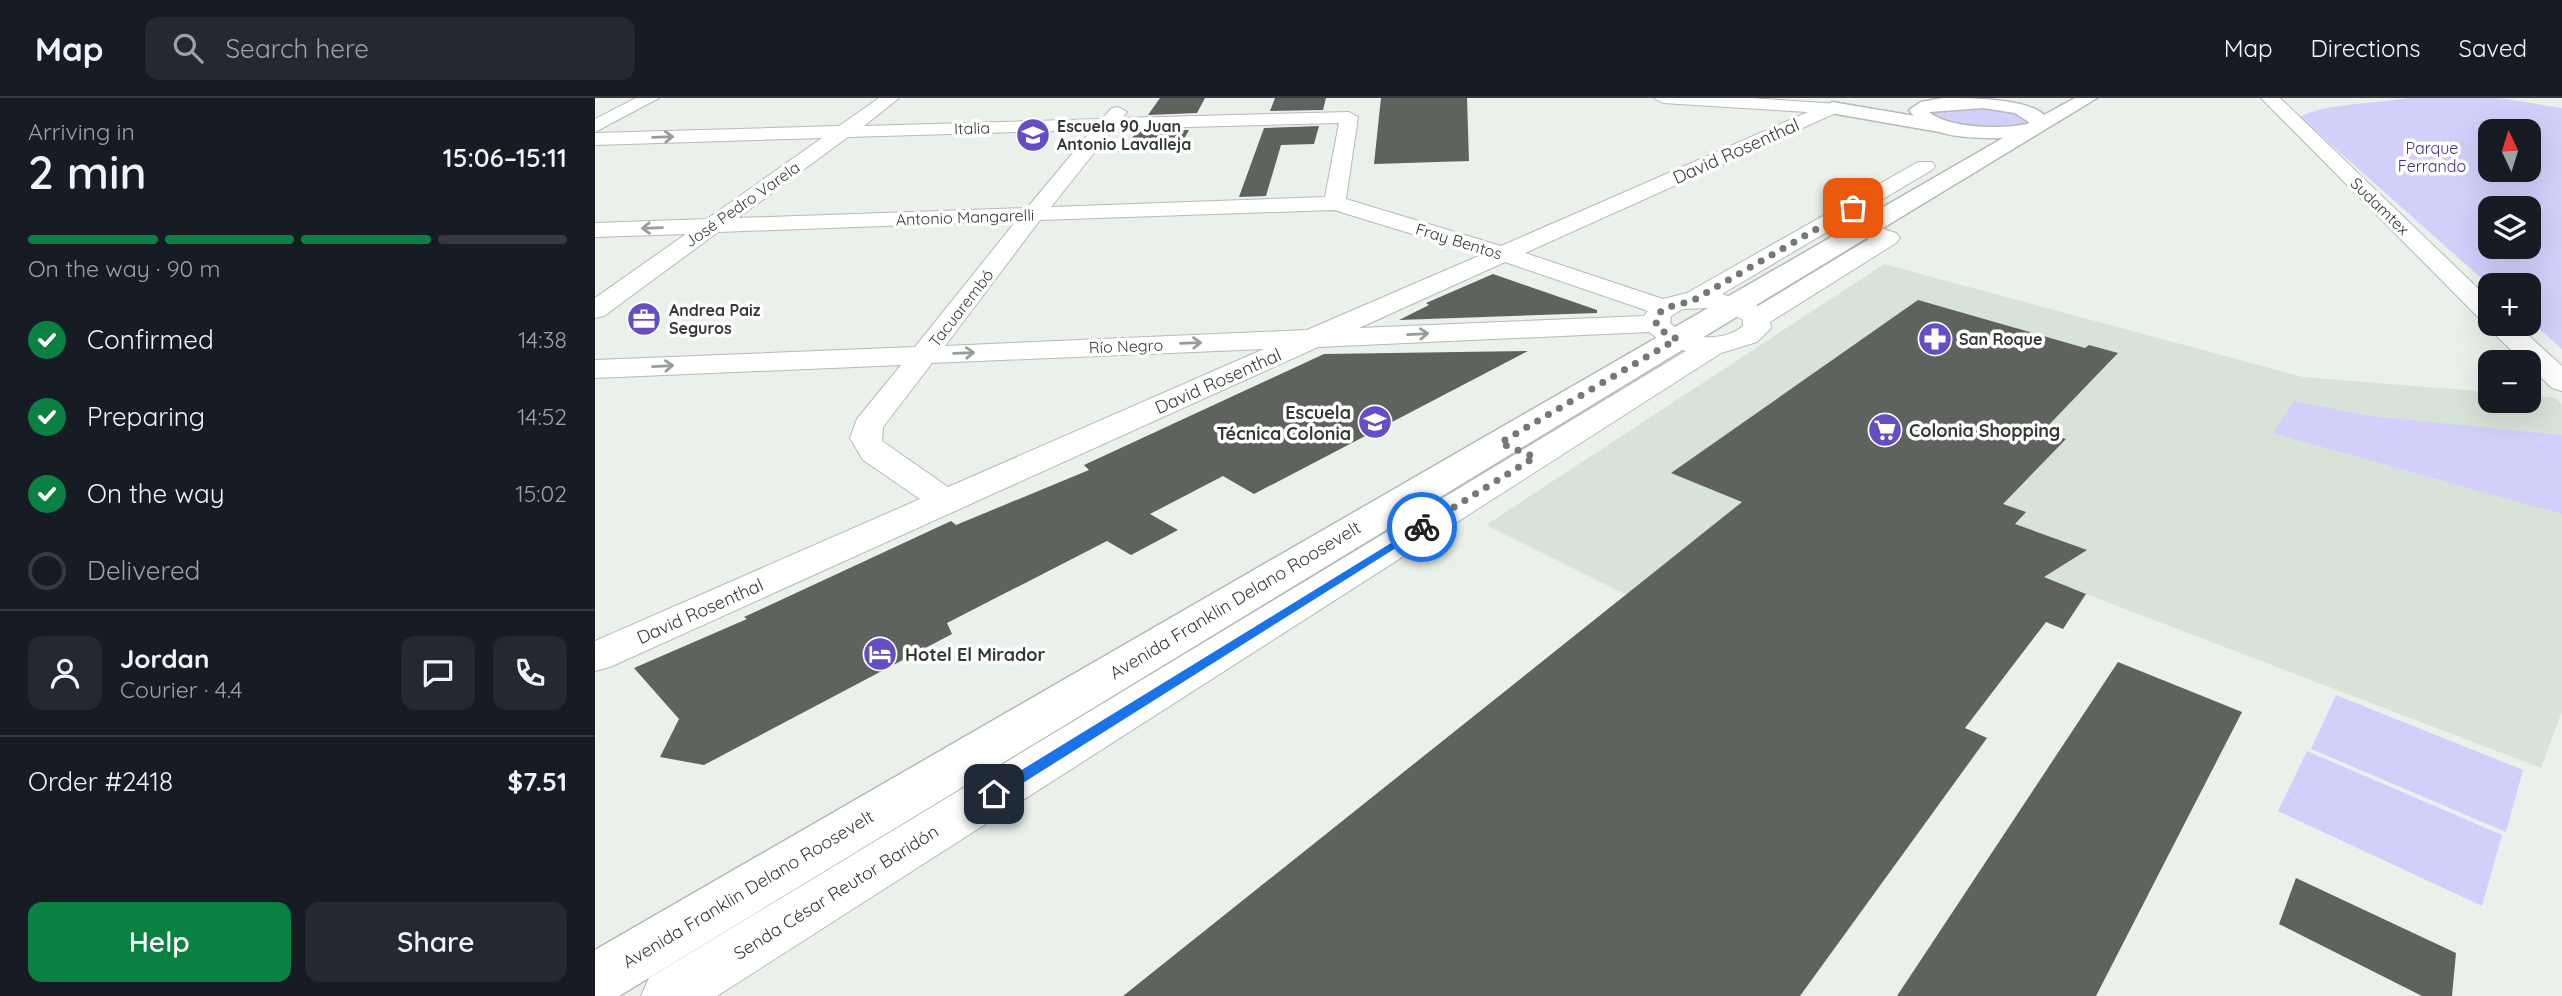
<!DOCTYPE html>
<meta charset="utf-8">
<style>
:root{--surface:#171b24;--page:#242831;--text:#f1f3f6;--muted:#9ea1a6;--line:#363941;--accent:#0b8043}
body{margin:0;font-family:Quicksand,sans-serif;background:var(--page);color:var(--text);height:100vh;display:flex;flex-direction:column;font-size:26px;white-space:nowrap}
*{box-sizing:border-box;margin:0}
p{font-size:23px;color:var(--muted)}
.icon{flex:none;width:38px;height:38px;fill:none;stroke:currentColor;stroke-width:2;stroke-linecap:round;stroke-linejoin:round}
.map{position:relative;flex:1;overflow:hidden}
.drawer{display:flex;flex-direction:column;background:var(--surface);width:595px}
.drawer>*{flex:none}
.needle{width:46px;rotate:356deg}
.controls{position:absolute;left:1883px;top:21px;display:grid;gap:14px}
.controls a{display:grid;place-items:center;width:63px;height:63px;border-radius:14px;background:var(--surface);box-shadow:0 7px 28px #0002;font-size:35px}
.pin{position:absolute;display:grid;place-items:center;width:60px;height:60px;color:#fff;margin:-30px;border-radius:14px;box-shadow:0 4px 10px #0006}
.courier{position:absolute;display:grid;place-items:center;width:70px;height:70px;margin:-35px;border:5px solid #1a73e8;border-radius:50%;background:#fff;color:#222;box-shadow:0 2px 9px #0007}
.head em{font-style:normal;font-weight:600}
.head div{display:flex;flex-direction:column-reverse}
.head{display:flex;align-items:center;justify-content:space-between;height:119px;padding:0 28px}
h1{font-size:46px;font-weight:600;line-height:52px}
.bar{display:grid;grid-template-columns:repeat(4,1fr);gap:10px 7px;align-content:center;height:84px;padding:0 28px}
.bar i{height:9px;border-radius:5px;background:var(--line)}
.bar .on{background:var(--accent)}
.bar p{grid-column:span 4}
.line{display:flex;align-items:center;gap:18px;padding:0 28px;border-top:2px solid var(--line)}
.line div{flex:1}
.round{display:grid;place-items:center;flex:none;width:74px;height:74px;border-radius:14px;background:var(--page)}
ol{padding:0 28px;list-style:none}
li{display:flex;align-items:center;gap:21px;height:77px}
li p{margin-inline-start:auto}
li .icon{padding:7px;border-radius:50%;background:var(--accent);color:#fff;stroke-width:4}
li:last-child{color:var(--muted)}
li i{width:38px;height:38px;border:4px solid var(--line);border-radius:50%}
.primary-button{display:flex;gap:14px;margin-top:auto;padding:14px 28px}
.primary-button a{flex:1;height:80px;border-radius:14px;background:var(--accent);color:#fff;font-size:28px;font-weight:600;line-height:80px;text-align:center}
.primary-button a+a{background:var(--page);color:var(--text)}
header{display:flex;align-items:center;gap:42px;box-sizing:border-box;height:98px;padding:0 35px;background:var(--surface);border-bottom:2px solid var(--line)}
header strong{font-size:33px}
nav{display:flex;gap:38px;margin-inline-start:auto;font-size:24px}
.search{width:490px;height:63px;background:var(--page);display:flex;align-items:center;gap:18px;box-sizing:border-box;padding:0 24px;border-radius:14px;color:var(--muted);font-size:26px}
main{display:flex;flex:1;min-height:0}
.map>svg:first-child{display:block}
</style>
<header>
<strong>Map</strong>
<div class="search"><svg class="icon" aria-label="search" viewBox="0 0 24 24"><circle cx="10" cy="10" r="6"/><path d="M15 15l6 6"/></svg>Search here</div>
<nav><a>Map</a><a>Directions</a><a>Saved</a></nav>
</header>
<main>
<section class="drawer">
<div class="head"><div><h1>2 min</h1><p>Arriving in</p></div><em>15:06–15:11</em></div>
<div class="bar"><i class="on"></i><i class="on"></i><i class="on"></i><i></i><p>On the way · 90 m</p></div>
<ol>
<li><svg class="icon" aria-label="check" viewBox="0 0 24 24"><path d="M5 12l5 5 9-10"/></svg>Confirmed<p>14:38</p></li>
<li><svg class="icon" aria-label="check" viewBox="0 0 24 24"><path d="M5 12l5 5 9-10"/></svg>Preparing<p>14:52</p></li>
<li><svg class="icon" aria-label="check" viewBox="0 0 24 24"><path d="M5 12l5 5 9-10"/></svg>On the way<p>15:02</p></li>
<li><i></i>Delivered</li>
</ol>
<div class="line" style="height:126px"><a class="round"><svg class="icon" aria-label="person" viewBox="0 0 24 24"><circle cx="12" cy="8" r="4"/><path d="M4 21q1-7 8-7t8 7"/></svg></a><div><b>Jordan</b><p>Courier · 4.4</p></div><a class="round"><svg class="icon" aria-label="chat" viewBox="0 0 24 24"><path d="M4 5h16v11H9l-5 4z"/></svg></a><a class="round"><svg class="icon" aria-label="phone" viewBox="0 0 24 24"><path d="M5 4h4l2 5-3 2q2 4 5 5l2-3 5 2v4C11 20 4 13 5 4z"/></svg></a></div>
<div class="line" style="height:91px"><div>Order #2418</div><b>$7.51</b></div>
<div class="primary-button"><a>Help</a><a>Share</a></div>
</section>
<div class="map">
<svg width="1967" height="898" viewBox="0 0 1967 898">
<rect width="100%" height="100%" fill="#eaf1eb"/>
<path fill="#d7e3d8" d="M1289 166 1708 279 1895 294V303H1934V297L1960 300 1967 306V613L1946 670 1491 496 1034 498 891 427Z"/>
<path fill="#d2cffb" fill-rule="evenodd" d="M1812 0H1904L1967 10V251L1934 222V187L1895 188 1705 19C1729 5 1782 6 1812 0ZM1934 33V72H1895V33ZM1895 110H1934V149H1895Z
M1401 5 1435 22C1420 35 1366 31 1347 23 1343 22 1338 17 1334 14Z
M1699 303 1774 318 1967 337V416L1678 335Z
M1741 597 1928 672 1911 734 1716 651Z
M1712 653 1907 737 1887 808 1683 713Z"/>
<path fill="#5e635e" d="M565 0H610L602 15 553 17Z
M680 0H731L728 12 675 13Z
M786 0H872L874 63 779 66Z
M724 28 719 46 686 47 671 98 644 99 669 30Z
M594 32 584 50 529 52 542 33Z
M898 176 1002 212V215L804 222 834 207 831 205Z
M1323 202 1490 250 1494 247 1523 255 1447 334 1471 341 1408 406 1431 414 1420 426 1492 452 1449 479 1491 496 1468 531 1451 524 1370 630 1392 640 1205 898H528L1147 404 1076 375Z
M933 253 659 396 628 378 555 416 583 432 536 457 512 443 352 525 357 536 109 667 65 659 84 621 39 570 152 521 149 519 356 423 361 427 494 372 489 367 729 256Z
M1523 564 1647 614 1501 898H1302Z
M1701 780 1861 855 1857 898H1827L1684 826Z"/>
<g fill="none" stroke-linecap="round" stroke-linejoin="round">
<g stroke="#b5bbb6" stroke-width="2">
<path id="street" d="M41 0H64L0 34V21Z
M284 0H304L269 28 507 21 517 10 523 9 532 14 527 20 754 14 763 19 751 101 906 148 1213 14 1068 5 1059 0H1155L1243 6 1246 10 1243 14 930 155 1068 201 1092 195 1323 64H1337L1340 68 1337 72 1127 196 1163 208 1274 141 1258 136 1254 131 1258 126 1266 124 1301 135 1305 140 1301 145 1175 224 1176 230 1162 244 1126 255 122 898H46L54 880 1091 253 1071 247 1054 234 723 249 15 569 0 573V543L325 401 268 362 255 340 262 321 306 267 0 280V262L320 249 421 123 123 134 9 218 0 220V200L91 136 0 139V125L112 121 227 40 0 47V35L244 28ZM744 25 730 99 456 109 518 31ZM497 32 432 110 143 120 253 39ZM739 112 886 157 712 232 350 248 445 122ZM910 164 1053 213 1049 218 764 230ZM1114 210 1130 212 1148 222V228C1129 244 1093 243 1075 225L1076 218 1088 211ZM669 251 353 389 287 343 288 329 337 265Z
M1666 0H1685L1895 202V226H1921L1967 268V293L1957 290 1934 268V264H1929L1895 232 1891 226 1893 224 1886 222Z"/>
</g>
<g stroke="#b5bbb6" stroke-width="3">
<path id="secondary" d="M1237 4 1350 23 1360 29 1350 35 1230 14 1228 10Z"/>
</g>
<g stroke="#b5bbb6" stroke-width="3">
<path id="primary" d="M1348 0C1373 0 1432 0 1449 17L1480 0H1502L24 898H0V852L1408 40C1375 40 1334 41 1314 12L1326 4ZM1388 10 1420 15 1435 25C1411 32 1354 31 1334 14Z"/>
</g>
<use href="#street" fill="#fff" fill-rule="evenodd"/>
<use href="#secondary" fill="#fff" fill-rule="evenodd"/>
<use href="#primary" fill="#fff" fill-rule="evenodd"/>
</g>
<defs><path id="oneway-shaft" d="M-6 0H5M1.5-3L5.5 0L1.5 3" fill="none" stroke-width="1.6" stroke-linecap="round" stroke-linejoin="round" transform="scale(1.75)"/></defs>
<g stroke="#9a9c9a">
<use href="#oneway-shaft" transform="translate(68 39) rotate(-2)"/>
<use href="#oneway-shaft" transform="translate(57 130) rotate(178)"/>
<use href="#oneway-shaft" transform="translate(823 236) rotate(-3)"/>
<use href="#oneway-shaft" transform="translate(596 245) rotate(-2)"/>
<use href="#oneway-shaft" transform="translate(369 255) rotate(-2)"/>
<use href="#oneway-shaft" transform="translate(68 268) rotate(-3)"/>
</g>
<path fill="#1a73e8" d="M827 426 833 429 831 431 404 700H394L391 696 394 692Z"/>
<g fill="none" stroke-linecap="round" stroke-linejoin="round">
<path stroke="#757975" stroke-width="7" stroke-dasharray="0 12.6" d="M827 429 940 359 905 345 1082 241 1070 235 1061 226 1063 216 1070 210 1097 203 1258 110"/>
</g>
<defs>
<g id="school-disc" transform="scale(1.75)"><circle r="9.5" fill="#664dc6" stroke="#fff"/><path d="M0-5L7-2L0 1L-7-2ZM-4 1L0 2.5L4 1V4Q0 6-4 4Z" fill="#fff"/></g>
<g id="office-disc" transform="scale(1.75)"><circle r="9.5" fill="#664dc6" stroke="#fff"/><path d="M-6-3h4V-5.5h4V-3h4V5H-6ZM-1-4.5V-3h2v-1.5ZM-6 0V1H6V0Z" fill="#fff"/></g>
<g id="pharmacy-disc" transform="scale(1.75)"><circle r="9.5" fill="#664dc6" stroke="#fff"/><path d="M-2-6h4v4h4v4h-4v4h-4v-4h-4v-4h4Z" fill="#fff"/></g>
<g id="supermarket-disc" transform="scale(1.75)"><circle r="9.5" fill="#664dc6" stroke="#fff"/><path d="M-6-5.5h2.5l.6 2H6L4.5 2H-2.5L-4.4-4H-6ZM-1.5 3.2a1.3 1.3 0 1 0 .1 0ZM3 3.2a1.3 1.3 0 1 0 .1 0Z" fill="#fff"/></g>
<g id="hotel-disc" transform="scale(1.75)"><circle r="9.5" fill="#664dc6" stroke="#fff"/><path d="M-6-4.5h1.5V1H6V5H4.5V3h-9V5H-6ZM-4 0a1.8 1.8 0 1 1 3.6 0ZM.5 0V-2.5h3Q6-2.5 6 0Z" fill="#fff"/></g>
</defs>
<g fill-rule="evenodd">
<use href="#school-disc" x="438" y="37"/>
<use href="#office-disc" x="49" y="221"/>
<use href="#pharmacy-disc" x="1340" y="241"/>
<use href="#school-disc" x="780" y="324"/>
<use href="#supermarket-disc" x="1290" y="332"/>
<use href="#hotel-disc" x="285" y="556"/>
</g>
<g text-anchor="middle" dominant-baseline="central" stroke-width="7" stroke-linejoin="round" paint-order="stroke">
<g font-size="16" font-weight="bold" fill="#363836" stroke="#fff" text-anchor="start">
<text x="462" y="28">Escuela 90 Juan<tspan x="462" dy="18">Antonio Lavalleja</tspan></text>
<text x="74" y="212">Andrea Paiz<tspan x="74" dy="18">Seguros</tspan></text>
<text x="1364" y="241">San Roque</text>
</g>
<g font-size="16" fill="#363836" stroke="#fff">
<text transform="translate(377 30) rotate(-2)">Italia</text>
<text transform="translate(147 106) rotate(-35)">José Pedro Varela</text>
<text transform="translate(1785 108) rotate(44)">Sudamtex</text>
<text transform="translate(370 119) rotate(-2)">Antonio Mangarelli</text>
<text transform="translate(864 143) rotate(17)">Fray Bentos</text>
<text transform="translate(366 210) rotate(-52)">Tacuarembó</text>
<text transform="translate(531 248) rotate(-2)">Río Negro</text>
</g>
<g font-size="16" fill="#45318e" stroke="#fff">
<text x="1837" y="50">Parque<tspan x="1837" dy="18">Ferrando</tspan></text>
</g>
<g font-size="18" fill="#363836" stroke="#fff">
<text transform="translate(1141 53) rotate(-24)">David Rosenthal</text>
<text transform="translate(623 283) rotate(-24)">David Rosenthal</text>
<text transform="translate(640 502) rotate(-31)">Avenida Franklin Delano Roosevelt</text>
<text transform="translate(105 513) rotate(-24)">David Rosenthal</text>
<text transform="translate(153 791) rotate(-31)">Avenida Franklin Delano Roosevelt</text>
<text transform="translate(241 794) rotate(-32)">Senda César Reutor Baridón</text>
</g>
<g font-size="18" font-weight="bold" fill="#363836" stroke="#fff" text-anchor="start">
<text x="756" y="314" text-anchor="end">Escuela<tspan x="756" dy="21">Técnica Colonia</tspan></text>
<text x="1314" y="332">Colonia Shopping</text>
<text x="310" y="556">Hotel El Mirador</text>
</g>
</g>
</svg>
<div class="controls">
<a><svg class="needle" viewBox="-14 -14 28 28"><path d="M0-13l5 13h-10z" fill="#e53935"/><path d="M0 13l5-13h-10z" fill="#9ea1a6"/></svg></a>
<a><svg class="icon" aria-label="layers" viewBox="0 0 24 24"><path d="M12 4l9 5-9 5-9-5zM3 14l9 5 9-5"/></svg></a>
<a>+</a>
<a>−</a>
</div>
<div class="pin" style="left:1258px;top:110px;background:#ea580c"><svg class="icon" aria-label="bag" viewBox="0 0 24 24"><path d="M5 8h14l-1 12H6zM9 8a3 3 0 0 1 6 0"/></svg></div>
<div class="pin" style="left:399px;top:696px;background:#1f2937"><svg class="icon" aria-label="home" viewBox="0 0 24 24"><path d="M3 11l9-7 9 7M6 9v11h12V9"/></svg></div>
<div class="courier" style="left:827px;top:429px"><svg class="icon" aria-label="bike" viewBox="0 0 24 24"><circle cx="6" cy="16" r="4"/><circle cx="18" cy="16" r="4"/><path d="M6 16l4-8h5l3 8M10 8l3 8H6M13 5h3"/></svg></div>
</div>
</main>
